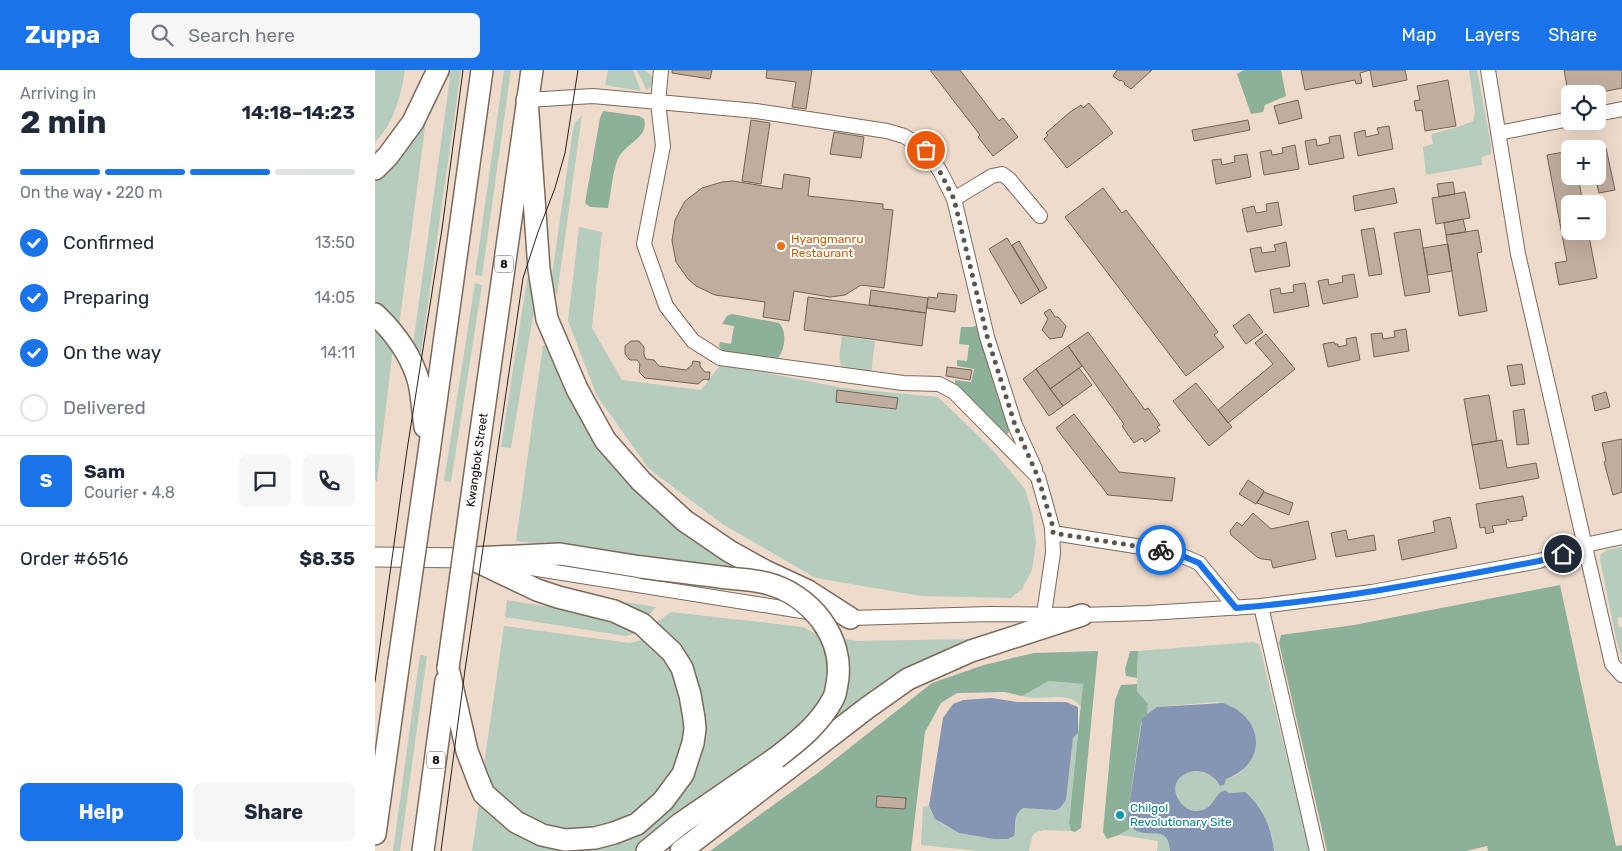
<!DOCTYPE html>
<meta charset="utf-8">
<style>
:root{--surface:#fff;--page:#f6f6f7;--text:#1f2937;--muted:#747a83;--line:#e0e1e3;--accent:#1a73e8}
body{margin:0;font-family:Rubik,sans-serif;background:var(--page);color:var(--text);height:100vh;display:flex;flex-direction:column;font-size:19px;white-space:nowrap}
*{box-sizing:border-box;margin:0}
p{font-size:16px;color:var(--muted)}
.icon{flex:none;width:28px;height:28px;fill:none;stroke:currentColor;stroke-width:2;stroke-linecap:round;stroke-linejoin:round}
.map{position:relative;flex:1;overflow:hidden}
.panel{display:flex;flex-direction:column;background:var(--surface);width:375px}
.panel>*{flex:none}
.buttons{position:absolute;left:1186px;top:15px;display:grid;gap:10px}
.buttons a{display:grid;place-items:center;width:45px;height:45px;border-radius:8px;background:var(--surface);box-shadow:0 5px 20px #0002;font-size:25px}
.pin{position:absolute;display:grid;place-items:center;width:42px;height:42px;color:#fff;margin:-21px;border:2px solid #fff;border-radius:50%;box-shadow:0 1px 5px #0007}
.courier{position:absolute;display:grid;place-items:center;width:50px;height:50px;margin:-25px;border:4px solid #1a73e8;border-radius:50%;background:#fff;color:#222;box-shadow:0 1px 6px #0007}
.headline em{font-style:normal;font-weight:700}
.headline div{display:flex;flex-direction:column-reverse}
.headline{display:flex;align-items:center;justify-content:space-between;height:85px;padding:0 20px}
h1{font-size:32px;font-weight:700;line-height:38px}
.bar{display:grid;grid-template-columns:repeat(4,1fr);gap:8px 5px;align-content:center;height:60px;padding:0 20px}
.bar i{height:6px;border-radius:4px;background:var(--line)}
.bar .active{background:var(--accent)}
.bar p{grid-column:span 4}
.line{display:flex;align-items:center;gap:12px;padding:0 20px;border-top:1px solid var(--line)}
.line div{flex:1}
.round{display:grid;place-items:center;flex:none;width:52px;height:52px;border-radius:8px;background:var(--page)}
ol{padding:0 20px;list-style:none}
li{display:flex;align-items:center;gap:15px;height:55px}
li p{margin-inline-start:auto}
li .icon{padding:5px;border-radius:50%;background:var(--accent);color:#fff;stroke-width:4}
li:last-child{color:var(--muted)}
li i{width:28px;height:28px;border:2px solid var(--line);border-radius:50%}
.cta{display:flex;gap:10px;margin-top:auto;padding:10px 20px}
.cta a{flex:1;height:58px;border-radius:8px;background:var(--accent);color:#fff;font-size:20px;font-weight:700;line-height:58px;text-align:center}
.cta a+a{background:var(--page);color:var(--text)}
header{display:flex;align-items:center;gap:30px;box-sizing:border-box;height:70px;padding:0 25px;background:var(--accent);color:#fff}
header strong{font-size:24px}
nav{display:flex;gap:28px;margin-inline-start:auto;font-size:18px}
.search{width:350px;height:45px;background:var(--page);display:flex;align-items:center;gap:12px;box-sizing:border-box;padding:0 18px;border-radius:8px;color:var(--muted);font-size:19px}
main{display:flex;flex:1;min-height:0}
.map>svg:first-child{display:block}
</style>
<header>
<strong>Zuppa</strong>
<div class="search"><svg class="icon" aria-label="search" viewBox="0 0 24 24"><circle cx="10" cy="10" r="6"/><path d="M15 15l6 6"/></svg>Search here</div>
<nav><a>Map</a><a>Layers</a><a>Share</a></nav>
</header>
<main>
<section class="panel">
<div class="headline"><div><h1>2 min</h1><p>Arriving in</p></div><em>14:18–14:23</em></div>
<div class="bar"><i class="active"></i><i class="active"></i><i class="active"></i><i></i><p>On the way · 220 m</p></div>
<ol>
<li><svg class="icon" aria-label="check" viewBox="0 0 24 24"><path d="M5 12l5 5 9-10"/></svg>Confirmed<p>13:50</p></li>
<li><svg class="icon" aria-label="check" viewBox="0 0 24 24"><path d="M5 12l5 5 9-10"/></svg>Preparing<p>14:05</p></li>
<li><svg class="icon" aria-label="check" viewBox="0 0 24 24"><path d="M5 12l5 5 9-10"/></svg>On the way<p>14:11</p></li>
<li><i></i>Delivered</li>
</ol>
<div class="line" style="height:90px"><b class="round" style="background:var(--accent);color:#fff">S</b><div><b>Sam</b><p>Courier · 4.8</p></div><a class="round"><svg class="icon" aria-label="chat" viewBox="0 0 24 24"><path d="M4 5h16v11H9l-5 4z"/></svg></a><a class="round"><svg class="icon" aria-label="phone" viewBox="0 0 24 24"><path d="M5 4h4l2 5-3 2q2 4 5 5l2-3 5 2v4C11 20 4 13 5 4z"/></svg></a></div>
<div class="line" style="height:65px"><div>Order #6516</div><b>$8.35</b></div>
<div class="cta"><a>Help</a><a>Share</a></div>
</section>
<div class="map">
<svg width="1247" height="781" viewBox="0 0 1247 781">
<rect width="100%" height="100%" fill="#efdbcb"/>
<path fill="#b6ccbd" d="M0 0H30C26 25 19 54 0 72Z
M71 0H86L46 282H37L75 8 69 4Z
M129 0H136L107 206 100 205Z
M233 0H258L266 21 230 15Z
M262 0H269L278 7 276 16 272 21Z
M1094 0H1102L1116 75V84L1107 87V95L1051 105 1048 77 1058 74 1056 64 1083 57 1098 51 1100 43Z
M52 42 24 256 0 234V109Z
M207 45 182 225 180 223 176 212 198 59 200 53Z
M204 157 227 162 217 258 247 310 326 320 346 294 468 318 563 327 615 377 650 419 657 442 661 472 657 500 647 519 636 528 547 526 441 508 349 455 274 399 222 326 193 251Z
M157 206 166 242 158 246 136 378 126 377 152 209Z
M100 213 107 215 76 412 69 411Z
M0 256 18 278 2 412 0 409Z
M467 266 500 271 496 303 469 299C461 291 466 277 467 266Z
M168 275H175L239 388 385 503 141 471Z
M1247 477V547L1242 548 1244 557H1247V589L1241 569 1225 489 1226 484 1232 480Z
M192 523 281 537 270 550Z
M132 530 232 546 263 561 258 564 251 566 130 547Z
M296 542 428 557 441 564 482 571 598 569 599 571 449 663 415 665 262 781H97L105 728 144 765 261 762 326 667 279 554Z
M129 556 255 573 264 571 269 566 291 587 308 624 312 673 301 701 260 747 239 756 191 763 146 747 112 716 108 702Z
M878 572 884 574 935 781H899L897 765 886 740 876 727 865 722 854 723 850 720C837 724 841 741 819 741 814 740 809 737 806 733 786 708 825 686 845 716L851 709 862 705 874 693 880 682 881 675 879 660 856 636 842 632 782 637 772 644 773 634 762 621 763 581Z
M45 585 52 586 25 781H18Z
M674 611 708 614 706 636C703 634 700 630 696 629 681 624 663 631 647 626Z
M703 663 694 753 696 761 670 760 661 762 657 767 654 781H604L546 775 548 737 554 736C556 741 558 747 562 750 574 762 620 772 637 768 644 760 638 748 645 739L691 730 698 668Z
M756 758 767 762 786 764C794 768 794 774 795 781H782L783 771 744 765Z"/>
<path fill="#8db099" d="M869 0H906L911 26 890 35 888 42 876 44 862 4Z
M228 41 264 46 269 49C274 66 254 72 245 85 238 95 236 125 233 138L215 137 210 133 225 48Z
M357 244 404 253C413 262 410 283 400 291L349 282 344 276 345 272 356 274 359 256 347 254 352 246Z
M604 255 622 325 635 359 632 365H628L580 316V310L596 312 599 299 582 296V290L592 291 594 275 584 274 586 257H597Z
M1185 515 1241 776 1247 775V781H1113L1112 776 1091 781H952L904 573 906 565 979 555Z
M723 581 706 758 700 762 696 761 694 753 708 614 674 611 647 626 629 622 582 623 566 633 550 662 536 781H335L444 702 557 613 609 595 659 583Z
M755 581H763L762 608 751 606 750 599Z
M762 614V621L773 634 772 644 766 653 752 749 756 758 744 765 732 769 728 762 740 630 746 615Z"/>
<path fill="#8595b4" d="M617 628 642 632H691L703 637V663L698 668 691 730 685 738 681 740 649 738C637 743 642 756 639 766L633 769H619L584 763 560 749 554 736 568 648 578 634 588 630Z
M848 633C889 647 894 693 851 709L849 715 845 716C828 686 785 707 806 733 809 737 814 740 819 741 841 741 837 724 850 720L854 723 870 722C888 737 897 759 899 781H795C794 774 794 768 786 764 773 763 756 765 752 749L767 650 772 644 782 637Z"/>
<path fill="#c1ad9e" stroke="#746355" d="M297 0H337L335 9 297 3Z
M392 0H437L431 39 417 37 421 12 391 8Z
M555 0H585L624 51 628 48 643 67 618 86 603 67 605 65Z
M742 0H777L756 19 749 14 750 13 746 10 745 11 738 6Z
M926 0H995L985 3 987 13 981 14 980 10 930 20Z
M995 0H1030L1032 10 998 17Z
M1189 0H1247V18L1217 24H1195L1194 28Z
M1073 10 1081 56 1050 61 1047 40 1041 41 1039 31 1045 30 1042 16Z
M923 30 927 48 904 54 899 36Z
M714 33 738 63 692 98 669 69 673 65 671 63 695 42 706 35 708 38Z
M376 50 395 53 386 114 367 111Z
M873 50 875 60 819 71 817 60Z
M1014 56 1018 79 983 86 979 63 990 60 991 67 1004 64 1002 58Z
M459 62 489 67 486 88 455 84Z
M965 65 969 88 934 95 930 71 941 69 942 76 955 73 954 67Z
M920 75 924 99 889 105 885 82 896 80 897 85 908 83 907 78Z
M1231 78 1240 120 1224 123 1220 106H1222V80Z
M1195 81V106H1203L1208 134H1195V161H1213L1222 208 1184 215 1180 193 1192 191 1172 85Z
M872 84 876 107 841 114 837 90 846 89 847 95 860 92 859 86Z
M409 104 435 108 433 126 508 134V139L518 140 509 218 486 215 470 225 455 227 419 221 414 251 388 247 390 232 340 225 321 216 313 209 301 192 297 171 300 150 310 131 327 118 347 112 358 111 407 119Z
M1078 112 1080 124 1064 127 1062 114Z
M728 118 747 143 751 140 843 262 839 265 849 277 811 306 690 147Z
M1019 118 1022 133 980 141 978 126Z
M1090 122 1095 148 1061 154 1057 128Z
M903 132 907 155 872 162 867 139 879 136 881 143 892 141 891 134Z
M1088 149 1091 162 1071 165 1069 153Z
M999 158 1007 204 994 206 986 160Z
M1045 159 1055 222 1030 226 1019 163Z
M1103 160 1107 182 1102 183 1112 241 1084 246 1071 165Z
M632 168 665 222 646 234 614 179Z
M644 171 672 218 665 222 637 175Z
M911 172 915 196 880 202 875 179 886 177 887 183 901 181 899 175Z
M1073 174 1077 201 1053 205 1048 178Z
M979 204 983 227 948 234 943 211 953 209 954 215 968 212 967 206Z
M930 213 934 236 899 243 895 220 905 218 906 224 919 222 918 215Z
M496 220 553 228 551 243 494 235Z
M563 223 582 225 580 242 552 238 553 227 562 228Z
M433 227 551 243 547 276 429 260Z
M675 239 680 247H683L691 256 687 267 675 269 667 260 673 249 669 243Z
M874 244 888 262 871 274 858 256Z
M1031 259 1034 281 999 287 996 264 1007 263 1008 269 1020 267 1019 261Z
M713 262 770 340 773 338 785 355 782 357 785 361 770 372 767 368 759 373 747 356 749 354 693 276Z
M891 264 920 299 853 353 843 340 898 294 880 273Z
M981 267 985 290 953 297 948 274 959 272 960 274H963V277L972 275 971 269Z
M256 271H264L269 277V285L271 289 279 290 284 296 311 300 317 295 318 291 325 292V296L330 302H335L334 310 329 309 323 314 270 308 264 302 265 294 262 290H255L250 284V276Z
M693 276 707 296 675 319 661 299Z
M1147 294 1150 314 1136 316 1132 296Z
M572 297 597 300 595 310 571 306Z
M704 298 717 315 688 336 675 319Z
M661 299 688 336 674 346 648 309Z
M821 313 857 357 834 376 798 331Z
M462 320 523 328 521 339 461 332Z
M1231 322 1235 337 1220 341 1217 326Z
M1114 325 1122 371 1097 375 1089 329Z
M1149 339 1154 374 1142 375 1138 341Z
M699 344 744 402 800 408 797 431 733 425 681 358Z
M1247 369V422L1238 425 1229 392 1231 391 1227 373Z
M1127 370 1132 398 1161 393 1164 408 1105 419 1097 375Z
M873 410 889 421 881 434 864 424Z
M889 422 918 433 914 445 882 433Z
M1148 426 1152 446 1147 447 1148 450 1134 452V449L1131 450 1132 454 1117 456 1119 462 1111 464 1110 457 1105 458 1101 434Z
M878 443 896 459 933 451 941 489 898 498 896 490 887 489 882 487 856 465 855 461 862 452 867 456Z
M1075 447 1082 478 1027 490 1023 470 1060 462 1058 451Z
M971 460 973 470 999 465 1001 480 961 487 956 463Z
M502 726 531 728 530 739 501 737Z"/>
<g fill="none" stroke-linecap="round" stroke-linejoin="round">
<g stroke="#7b695b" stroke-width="16">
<path id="minor" d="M286 0 283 32 288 76 269 174 291 236 318 271 345 288 528 313 564 314 579 322 663 407 677 457 678 483 669 544
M1113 0 1143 184 1237 594 1247 605
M152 30 218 26 381 41 512 61 529 66 551 80 565 101 579 129 612 267 640 355 660 399
M1222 44 1247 39
M1123 63 1195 49
M579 129 617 106 627 104 634 109 665 146
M678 463 798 482 824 493 861 538
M130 494 439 543
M886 536 942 781
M468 547 475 548 615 544 707 545 773 543 886 536 997 522 1164 491 1210 475 1247 467"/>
</g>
<g stroke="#7b695b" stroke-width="21">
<path id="major" d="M0 487 95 488"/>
</g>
<g stroke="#7b695b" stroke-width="24">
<path id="highway" d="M152 30 164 199 172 249 202 319 230 370 266 411 310 451 354 481 390 501 433 521 475 548
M0 99 13 86 38 52 63 0
M0 244C20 263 37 286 44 313 47 327 48 342 50 357
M54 382 107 0
M102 389 157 0
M98 488 185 484 266 497
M73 598 92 681 103 710 109 724 141 752 167 765 190 770 220 768 239 763 262 754 288 731 308 704 318 673 320 659 319 648 315 625 307 598 297 582 267 554 239 541 183 527 162 520 95 488
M0 764 24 591
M48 781 71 611
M272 781 305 754 401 688
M306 781 492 638 533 609 596 581 707 545"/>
</g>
<use href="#minor" stroke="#fff" stroke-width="14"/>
<use href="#major" stroke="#fff" stroke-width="19"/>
<use href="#highway" stroke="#fff" stroke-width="21"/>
<path stroke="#2a211c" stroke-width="1" d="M0 612 32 380 67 159 88 0
M66 781 90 600 148 208 163 162 180 118 190 83 203 0"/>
<g stroke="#7b695b" stroke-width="24" stroke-linecap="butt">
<path id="highway-bridge" d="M266 497C295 501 324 504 353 508 365 509 379 510 391 513 435 524 471 568 462 614 461 619 461 624 458 629 445 654 423 671 401 688
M24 591 54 382
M73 598 102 389"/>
</g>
<use href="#highway-bridge" stroke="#fff" stroke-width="21"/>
</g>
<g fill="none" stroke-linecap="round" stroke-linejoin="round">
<path stroke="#5f544c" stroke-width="5" stroke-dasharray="0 9" d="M551 80 565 102 579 129 612 266 640 355 663 407 678 457V463L786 480"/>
<path stroke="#1a73e8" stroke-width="6" d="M786 480 798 482 824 493 861 538C963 530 1064 510 1164 491L1188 484"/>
</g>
<circle fill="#e8710a" stroke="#fff" stroke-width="2" cx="406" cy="176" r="5"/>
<circle fill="#0f9aa8" stroke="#fff" stroke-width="2" cx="745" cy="745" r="5"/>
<g text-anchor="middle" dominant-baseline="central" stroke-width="4" stroke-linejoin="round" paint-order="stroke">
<g fill="#fff" stroke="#595451" stroke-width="1">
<rect x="120" y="185.5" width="18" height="17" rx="4"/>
<rect x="52" y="681.5" width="18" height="17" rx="4"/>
</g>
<g font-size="11" font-weight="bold" fill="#120b07">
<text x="129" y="194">8</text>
<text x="61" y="690">8</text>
</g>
<g font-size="12" fill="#c56008" stroke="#fff" text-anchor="start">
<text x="416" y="169">Hyangmanru<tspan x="416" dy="14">Restaurant</tspan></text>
</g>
<g font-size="12" fill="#120b07" stroke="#fff">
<text transform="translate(102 390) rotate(-82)">Kwangbok Street</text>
</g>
<g font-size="12" fill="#0d838f" stroke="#fff" text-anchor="start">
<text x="755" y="738">Chilgol<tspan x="755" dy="14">Revolutionary Site</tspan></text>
</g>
</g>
</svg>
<div class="buttons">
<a><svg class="icon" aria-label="locate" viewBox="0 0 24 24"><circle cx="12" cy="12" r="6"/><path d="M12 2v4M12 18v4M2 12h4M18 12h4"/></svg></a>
<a>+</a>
<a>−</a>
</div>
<div class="pin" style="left:551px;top:80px;background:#ea580c"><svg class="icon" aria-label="bag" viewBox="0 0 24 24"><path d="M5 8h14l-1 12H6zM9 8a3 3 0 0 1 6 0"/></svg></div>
<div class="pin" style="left:1188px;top:484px;background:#1f2937"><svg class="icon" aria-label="home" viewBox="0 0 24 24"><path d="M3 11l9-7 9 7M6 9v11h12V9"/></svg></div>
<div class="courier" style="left:786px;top:480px"><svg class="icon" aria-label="bike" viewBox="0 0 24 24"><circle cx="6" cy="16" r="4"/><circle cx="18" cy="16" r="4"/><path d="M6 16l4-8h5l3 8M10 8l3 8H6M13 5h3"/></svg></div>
</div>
</main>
